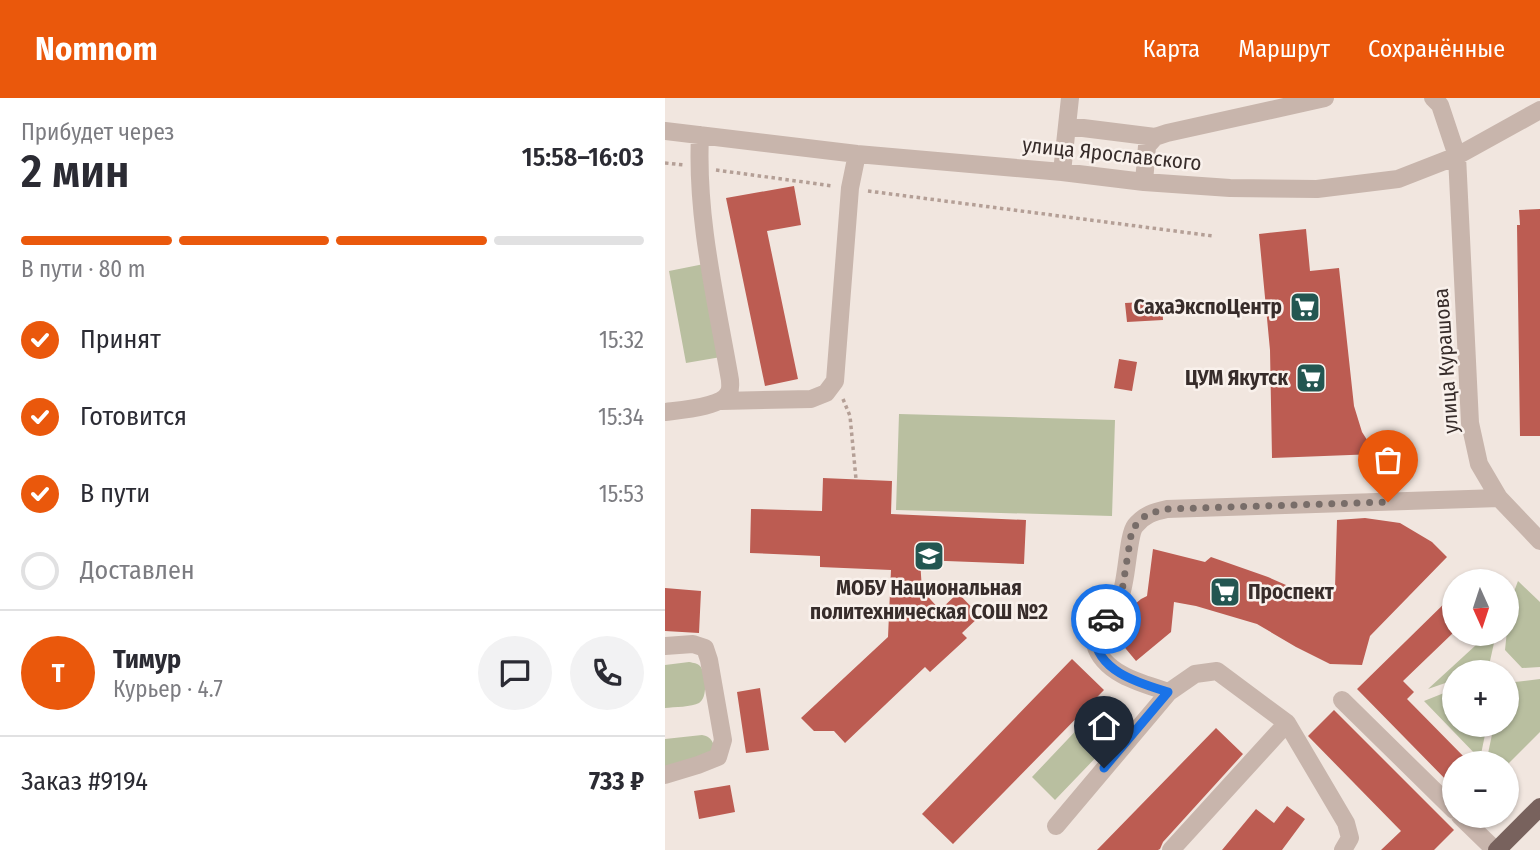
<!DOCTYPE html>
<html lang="ru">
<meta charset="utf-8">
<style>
:root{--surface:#fff;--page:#f2f2f3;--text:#2b2b33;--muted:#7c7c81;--line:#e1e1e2;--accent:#ea580c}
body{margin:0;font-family:"Fira Sans Condensed",sans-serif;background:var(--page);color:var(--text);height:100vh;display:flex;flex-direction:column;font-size:26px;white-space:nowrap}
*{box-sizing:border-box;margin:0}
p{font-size:23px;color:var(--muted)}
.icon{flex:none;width:38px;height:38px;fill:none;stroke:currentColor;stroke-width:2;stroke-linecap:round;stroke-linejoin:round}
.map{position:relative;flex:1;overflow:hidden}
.sheet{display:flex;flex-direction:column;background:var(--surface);width:665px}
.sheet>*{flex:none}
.needle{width:46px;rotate:177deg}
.tools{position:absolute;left:777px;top:471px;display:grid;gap:14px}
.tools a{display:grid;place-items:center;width:77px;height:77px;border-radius:50%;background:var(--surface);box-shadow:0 2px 5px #0004;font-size:35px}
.pin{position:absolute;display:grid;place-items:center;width:60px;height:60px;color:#fff;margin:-72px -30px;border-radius:50% 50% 50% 0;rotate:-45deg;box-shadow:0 0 7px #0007}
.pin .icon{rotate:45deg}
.courier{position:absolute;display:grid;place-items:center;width:70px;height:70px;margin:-35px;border:5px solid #1a73e8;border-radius:50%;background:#fff;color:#222;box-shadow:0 2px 9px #0007}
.overview em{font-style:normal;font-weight:600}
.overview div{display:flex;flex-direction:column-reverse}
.overview{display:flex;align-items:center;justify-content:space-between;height:119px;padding:0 21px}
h1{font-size:46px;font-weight:600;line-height:52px}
.bar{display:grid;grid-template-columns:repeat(4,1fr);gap:10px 7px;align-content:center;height:84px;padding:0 21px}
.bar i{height:9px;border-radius:5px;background:var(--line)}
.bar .active{background:var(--accent)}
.bar p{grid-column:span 4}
.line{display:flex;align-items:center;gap:18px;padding:0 21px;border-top:2px solid var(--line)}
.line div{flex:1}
.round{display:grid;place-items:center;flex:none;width:74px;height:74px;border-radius:37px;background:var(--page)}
ol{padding:0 21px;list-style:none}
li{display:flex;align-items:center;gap:21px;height:77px}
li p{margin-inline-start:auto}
li .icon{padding:7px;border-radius:50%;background:var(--accent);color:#fff;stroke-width:4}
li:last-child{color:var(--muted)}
li i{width:38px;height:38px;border:4px solid var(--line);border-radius:50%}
header{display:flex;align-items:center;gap:42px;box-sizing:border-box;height:98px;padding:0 35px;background:var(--accent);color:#fff}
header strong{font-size:33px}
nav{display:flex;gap:38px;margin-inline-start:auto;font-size:24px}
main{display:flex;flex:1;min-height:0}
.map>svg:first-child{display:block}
</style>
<header>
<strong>Nomnom</strong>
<nav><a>Карта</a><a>Маршрут</a><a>Сохранённые</a></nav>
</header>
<main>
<section class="sheet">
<div class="overview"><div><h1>2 мин</h1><p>Прибудет через</p></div><em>15:58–16:03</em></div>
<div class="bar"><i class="active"></i><i class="active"></i><i class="active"></i><i></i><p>В пути · 80 m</p></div>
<ol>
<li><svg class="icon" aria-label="check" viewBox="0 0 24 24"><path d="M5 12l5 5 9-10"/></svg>Принят<p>15:32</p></li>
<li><svg class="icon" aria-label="check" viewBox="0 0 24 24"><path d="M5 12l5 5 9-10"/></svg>Готовится<p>15:34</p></li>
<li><svg class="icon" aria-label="check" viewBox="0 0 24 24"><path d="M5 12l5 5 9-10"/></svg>В пути<p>15:53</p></li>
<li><i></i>Доставлен</li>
</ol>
<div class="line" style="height:126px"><b class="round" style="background:var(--accent);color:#fff">Т</b><div><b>Тимур</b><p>Курьер · 4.7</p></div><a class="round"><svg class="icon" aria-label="chat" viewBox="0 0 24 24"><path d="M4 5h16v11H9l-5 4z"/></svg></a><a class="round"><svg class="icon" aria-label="phone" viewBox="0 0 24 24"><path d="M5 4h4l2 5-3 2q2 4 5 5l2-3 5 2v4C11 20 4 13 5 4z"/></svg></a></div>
<div class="line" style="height:91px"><div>Заказ #9194</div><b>733 ₽</b></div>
</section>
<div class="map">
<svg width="875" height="752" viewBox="0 0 875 752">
<rect width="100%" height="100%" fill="#f1e6df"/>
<path fill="#b9bfa0" d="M39 166 56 259 21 265 4 173Z
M234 316 450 322 447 418 231 412Z
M853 483 875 504V569L857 570 840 552 845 504Z
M823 536H831L825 563 816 573 789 574V582L763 591Z
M24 564C29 565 32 565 35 568 41 575 43 600 34 605 27 609 9 609 0 610V567Z
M875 581V634L842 667V665H821L829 627 842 626V592L850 584Z
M789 591V626L822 627 815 661 759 603Z
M438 604 462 627 390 702 367 679Z
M37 637C49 639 49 648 51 658L0 683V641Z"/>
<path fill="#bc5c52" d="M129 88 136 127 102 133 133 281 100 288 61 100Z
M875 111V338H855L852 127H855L854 112Z
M641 131 645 173 674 170 689 308 697 334 711 356 607 360 605 252 594 136Z
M497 203 498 222 462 224 460 205Z
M454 261 472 264 467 293 449 290Z
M158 380 227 383 226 416 361 422 359 466 255 462 257 492 275 512 293 495 315 518 297 535 302 540 265 574 260 569 180 645 169 633H149L136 620 223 539 226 472 155 469V458L85 455 86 411 157 413Z
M700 420 735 425 767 444 782 459 705 538 697 567 665 566 631 549 592 526 531 508 509 504 506 534 471 563 446 533 463 512 476 501 482 498 488 451 540 464 546 459 603 479 653 501 670 490 672 422Z
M0 490 36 493 34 535 0 533Z
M789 496V534L738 583 749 594 742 601 805 665H789V690L692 591Z
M407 561 439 592 288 746 257 716Z
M95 590 104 652 81 655 72 594Z
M669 612 789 732 769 752H716L736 733 643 638Z
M551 630 578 656 498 744 495 751 493 752H432Z
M65 687 70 714 34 721 29 693Z
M622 708 640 721 617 752H557L591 711 609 725Z"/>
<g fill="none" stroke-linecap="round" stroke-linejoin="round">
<path stroke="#b49f96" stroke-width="3.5" stroke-dasharray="3.5 3.5" stroke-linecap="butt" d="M0 65 19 67
M51 72 168 88
M203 93 548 138
M178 301 185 318 191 381"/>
<path stroke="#c8b5ac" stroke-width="18" d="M768 0 775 7 792 58 805 325 814 366 834 400 875 443
M402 28 490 39
M0 33 192 56 397 74 479 84 565 90 652 91 733 81 792 58 875 12
M397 74 405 0
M479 84 482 48 490 39 502 35 660 0
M56 303 146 301 161 295 170 283 185 90 192 56
M0 314C15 312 58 309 64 294 66 290 65 286 65 282 51 201 31 120 35 37
M0 548 28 546 40 550 44 562 58 642 53 659 33 667 0 677
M504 594C478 586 438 576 430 546 425 531 443 522 450 511 453 507 455 501 456 496 462 481 463 437 470 428 479 417 488 414 502 411L834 400
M677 602 789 712
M622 625 681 725 685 740 678 752
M795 718 830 752
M391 728 504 594 530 576 552 573 622 625 506 752"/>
<path stroke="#78625d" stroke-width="18" d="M832 752 875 709"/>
</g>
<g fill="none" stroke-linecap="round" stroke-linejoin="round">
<path stroke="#786d69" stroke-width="7" stroke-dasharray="0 12.6" d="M441 521 451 510 457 493 467 431 482 416 502 411 723 404"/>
<path stroke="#1a73e8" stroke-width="9" d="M439 670 503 594C474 585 433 574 429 538L441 521"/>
</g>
<defs>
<g id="supermarket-square" transform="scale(1.575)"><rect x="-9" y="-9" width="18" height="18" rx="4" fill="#235651" stroke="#f9f1ec"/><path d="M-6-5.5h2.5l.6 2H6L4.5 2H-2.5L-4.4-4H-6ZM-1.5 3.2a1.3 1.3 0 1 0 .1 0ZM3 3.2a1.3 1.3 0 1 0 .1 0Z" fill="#fff"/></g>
<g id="school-square" transform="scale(1.575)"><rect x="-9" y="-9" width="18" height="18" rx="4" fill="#235651" stroke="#f9f1ec"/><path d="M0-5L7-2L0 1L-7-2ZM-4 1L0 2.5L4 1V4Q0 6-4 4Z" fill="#fff"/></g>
</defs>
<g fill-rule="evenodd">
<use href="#supermarket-square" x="640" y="209"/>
<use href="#supermarket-square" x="646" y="280"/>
<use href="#school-square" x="264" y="458"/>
<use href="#supermarket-square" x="560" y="494"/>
</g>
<g text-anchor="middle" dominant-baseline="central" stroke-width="5" stroke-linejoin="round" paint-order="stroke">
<g font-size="21" fill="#372c2a" stroke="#f9f1ec">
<text transform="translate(447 56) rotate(6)">улица Ярославского</text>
<text transform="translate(781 263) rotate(-94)">улица Курашова</text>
</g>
<g font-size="21" font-weight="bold" fill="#372c2a" stroke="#f9f1ec" text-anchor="end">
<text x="617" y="209">СахаЭкспоЦентр</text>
<text x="623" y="280">ЦУМ Якутск</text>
<text x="264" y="490" text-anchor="middle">МОБУ Национальная<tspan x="264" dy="24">политехническая СОШ №2</tspan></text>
<text x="583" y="494" text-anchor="start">Проспект</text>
</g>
</g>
</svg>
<div class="tools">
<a><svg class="needle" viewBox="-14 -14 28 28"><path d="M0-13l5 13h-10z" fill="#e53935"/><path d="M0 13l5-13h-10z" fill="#7c7c81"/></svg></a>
<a>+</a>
<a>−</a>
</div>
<div class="pin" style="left:723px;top:404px;background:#ea580c"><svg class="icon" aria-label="bag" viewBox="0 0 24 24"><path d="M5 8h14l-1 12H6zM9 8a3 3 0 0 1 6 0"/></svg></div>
<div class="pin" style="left:439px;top:670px;background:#1f2937"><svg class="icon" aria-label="home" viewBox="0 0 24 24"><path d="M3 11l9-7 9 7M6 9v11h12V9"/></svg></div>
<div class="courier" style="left:441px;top:521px"><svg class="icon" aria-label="car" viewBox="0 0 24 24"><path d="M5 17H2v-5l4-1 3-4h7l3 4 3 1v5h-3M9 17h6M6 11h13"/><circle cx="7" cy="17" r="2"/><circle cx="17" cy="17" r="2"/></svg></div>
</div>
</main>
